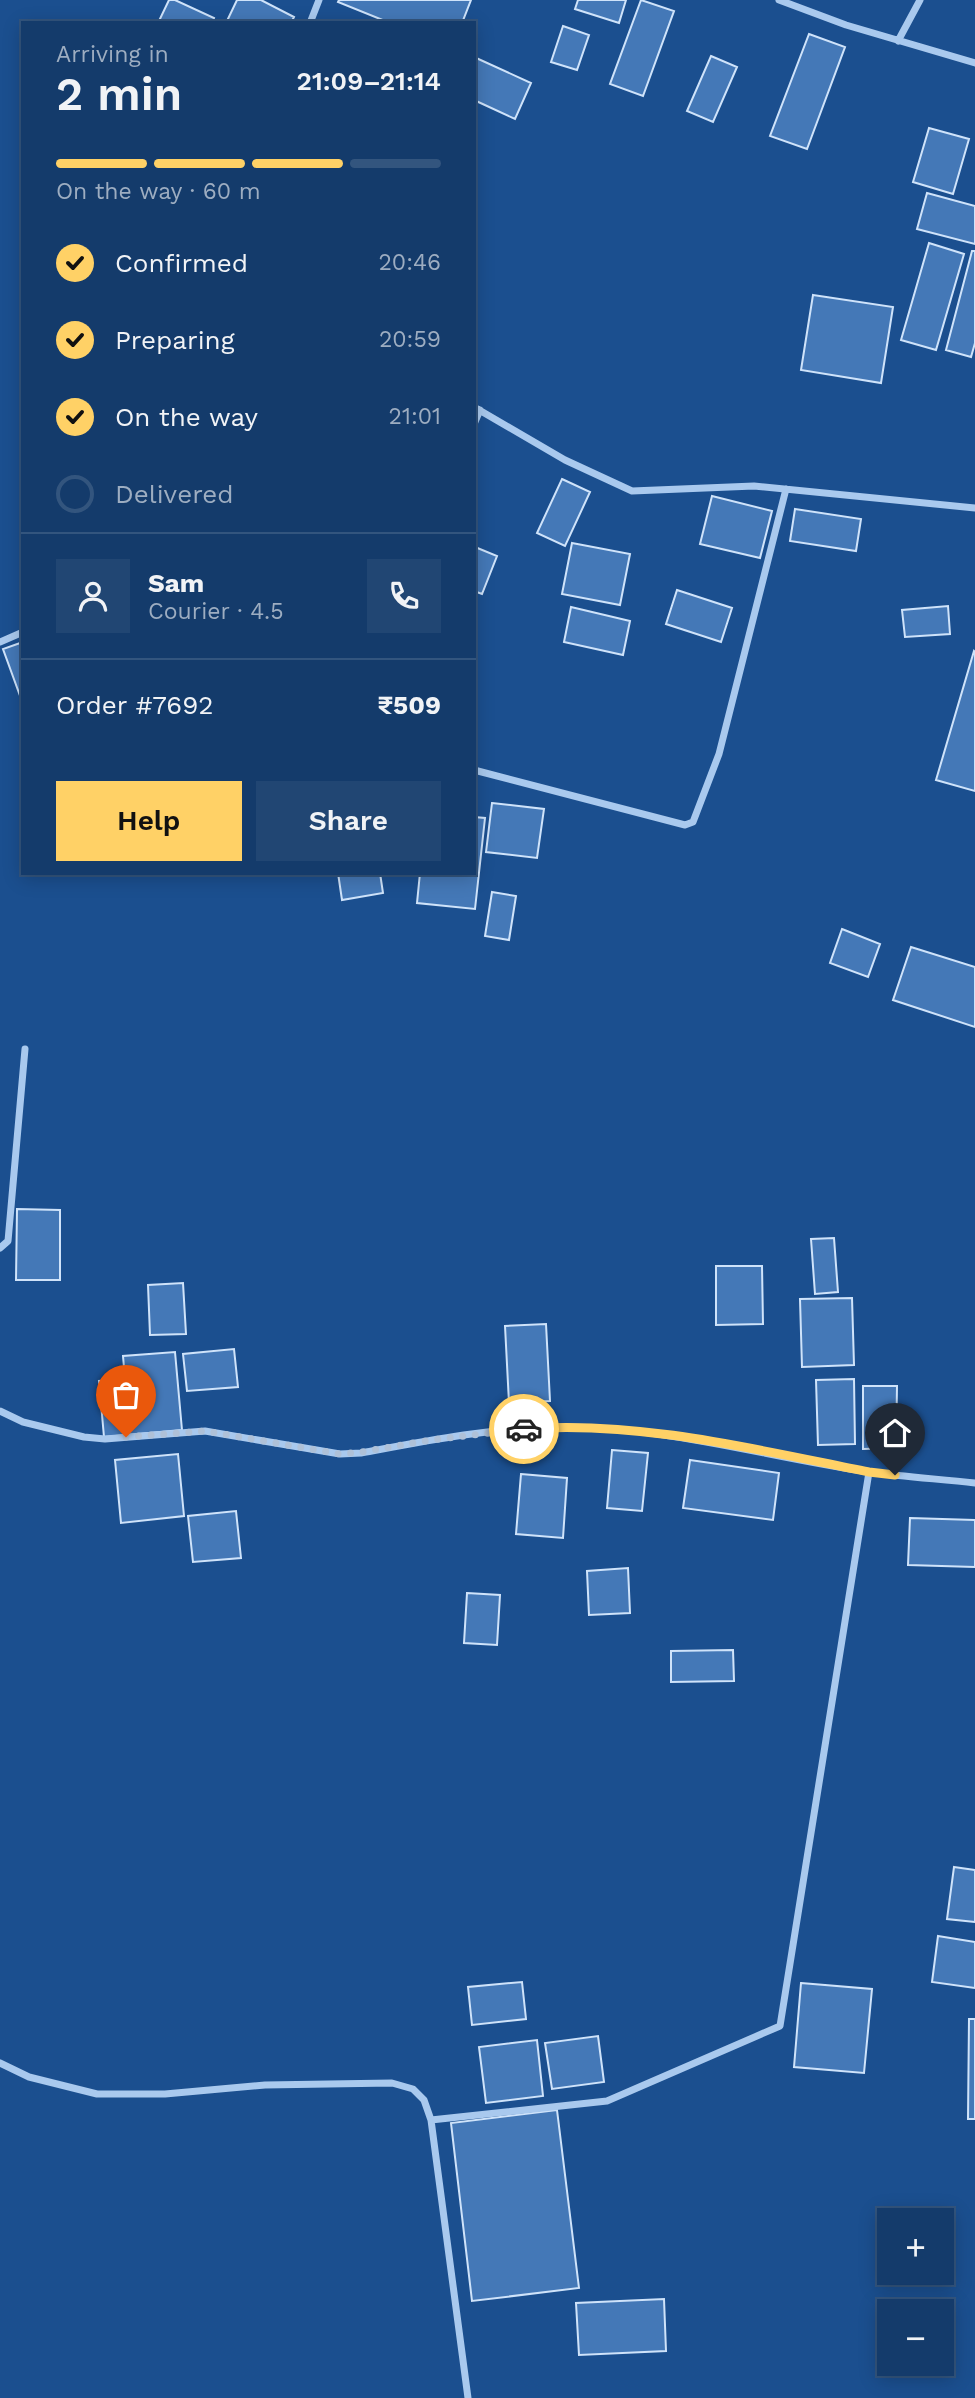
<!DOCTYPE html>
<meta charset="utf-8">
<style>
:root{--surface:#143b6b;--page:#214673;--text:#f1f3f6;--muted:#9dadc1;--line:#33557e;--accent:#ffd166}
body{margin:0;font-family:"Work Sans",sans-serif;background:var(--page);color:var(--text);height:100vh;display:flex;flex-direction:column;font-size:26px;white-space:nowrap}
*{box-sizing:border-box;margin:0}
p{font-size:23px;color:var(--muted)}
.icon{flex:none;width:38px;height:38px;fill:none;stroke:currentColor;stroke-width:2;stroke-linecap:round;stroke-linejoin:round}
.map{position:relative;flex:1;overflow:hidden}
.drawer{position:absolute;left:21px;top:21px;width:455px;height:854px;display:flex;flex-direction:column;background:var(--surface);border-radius:0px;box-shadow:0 4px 18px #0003,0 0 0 2px var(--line)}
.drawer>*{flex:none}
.buttons{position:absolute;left:877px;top:2208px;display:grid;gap:14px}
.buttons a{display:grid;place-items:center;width:77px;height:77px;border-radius:0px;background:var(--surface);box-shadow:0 4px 18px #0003,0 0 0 2px var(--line);font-size:35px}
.pin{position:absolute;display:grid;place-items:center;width:60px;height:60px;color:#fff;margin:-72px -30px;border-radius:50% 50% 50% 0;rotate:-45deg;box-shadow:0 0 7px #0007}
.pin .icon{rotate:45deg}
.courier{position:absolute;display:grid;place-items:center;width:70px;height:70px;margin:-35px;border:5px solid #ffd166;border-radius:50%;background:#fff;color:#222;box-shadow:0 2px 9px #0007}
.head em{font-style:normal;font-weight:600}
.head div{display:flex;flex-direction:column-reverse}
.head{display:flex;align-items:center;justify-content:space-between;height:119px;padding:0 35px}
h1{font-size:46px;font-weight:600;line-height:52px}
.bar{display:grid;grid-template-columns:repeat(4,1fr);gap:10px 7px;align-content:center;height:84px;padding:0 35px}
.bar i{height:9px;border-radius:5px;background:var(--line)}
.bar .current{background:var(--accent)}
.bar p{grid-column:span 4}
.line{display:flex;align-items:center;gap:18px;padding:0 35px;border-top:2px solid var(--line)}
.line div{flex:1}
.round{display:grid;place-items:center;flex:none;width:74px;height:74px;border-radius:0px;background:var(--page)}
ol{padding:0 35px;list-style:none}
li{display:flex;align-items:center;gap:21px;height:77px}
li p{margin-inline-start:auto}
li .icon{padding:7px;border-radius:50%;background:var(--accent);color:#111;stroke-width:4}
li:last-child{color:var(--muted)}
li i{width:38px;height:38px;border:4px solid var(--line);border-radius:50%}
.primary-button{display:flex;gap:14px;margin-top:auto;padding:14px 35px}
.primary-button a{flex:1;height:80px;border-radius:0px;background:var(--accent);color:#111;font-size:28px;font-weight:600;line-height:80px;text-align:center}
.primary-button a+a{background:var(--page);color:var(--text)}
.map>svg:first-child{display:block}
</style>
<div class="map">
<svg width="975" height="2398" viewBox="0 0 975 2398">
<rect width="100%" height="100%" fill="#1b4f8f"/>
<path fill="#4478b7" stroke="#cfe3fa" stroke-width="2" d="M169 0H175L214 18 212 23H158Z
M237 0H261L294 17 291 23H226Z
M339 0H471L462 23H390L338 2Z
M578 0H626L619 23 575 9Z
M641 0 674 11 643 96 610 84Z
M563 26 589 35 577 70 551 62Z
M809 34 845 47 807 149 770 136Z
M711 56 737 67 713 122 687 111Z
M474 57 531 83 515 119 474 100Z
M929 128 969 139 953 194 913 182Z
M927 193 975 206V244L917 229Z
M929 243 964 254 936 350 901 340Z
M972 251H975V343L971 357 946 350Z
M813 295 893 307 881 383 801 370Z
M562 479 590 492 565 546 537 533Z
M712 496 772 511 760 558 700 544Z
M795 509 861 519 856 551 790 541Z
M572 543 630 554 620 605 562 594Z
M475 547 497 556 482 594 474 591Z
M677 590 732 608 721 642 666 624Z
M948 606 950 634 905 637 902 610Z
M571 607 630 621 623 655 564 642Z
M23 642V704L3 649Z
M974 651 975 652V791L936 780Z
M492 803 544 809 537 858 486 852Z
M474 817 485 818 475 909 417 903 420 873H474Z
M338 873H380L383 893 342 900Z
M492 892 516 896 509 940 485 936Z
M842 929 880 944 868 977 830 963Z
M911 947 975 967V1027L893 1000Z
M17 1209 60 1210V1280H16Z
M834 1238 838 1292 815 1294 811 1239Z
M716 1266H762L763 1324 716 1325Z
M183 1283 186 1334 150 1335 148 1285Z
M852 1298 854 1365 802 1367 800 1299Z
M546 1324 550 1401 509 1403 505 1326Z
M234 1349 238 1387 187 1391 183 1354Z
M175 1352 182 1430 104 1437 99 1381 125 1379 123 1356Z
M854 1379 855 1444 818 1445 816 1380Z
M863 1386H897L896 1448 863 1449Z
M612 1450 648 1453 642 1511 607 1508Z
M178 1454 184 1516 121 1523 115 1460Z
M690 1460 779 1473 773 1520 683 1508Z
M521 1474 567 1478 563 1538 516 1534Z
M236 1511 241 1558 193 1562 188 1516Z
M910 1518 975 1520V1567L908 1565Z
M628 1568 630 1613 589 1615 587 1571Z
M467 1593 500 1595 497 1645 464 1643Z
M733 1650 734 1681 671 1682V1651Z
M954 1867 975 1870V1922L947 1919Z
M938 1936 975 1942V1988L932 1982Z
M522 1982 526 2019 472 2025 468 1987Z
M801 1983 872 1989 864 2073 794 2067Z
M969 2019H975V2119H968Z
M598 2036 604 2082 552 2089 545 2043Z
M537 2040 543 2096 486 2103 479 2047Z
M557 2110 579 2288 472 2301 451 2123Z
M664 2299 666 2351 579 2355 576 2303Z"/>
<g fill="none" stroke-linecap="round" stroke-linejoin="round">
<path stroke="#a9c9ee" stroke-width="7" d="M779 0 846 25 975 63
M310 23 319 0
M898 41 920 0
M474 407 565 460 632 491 754 486 975 508
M474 424 480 410
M0 642 23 632
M474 770 685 825 693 822 719 754 786 489
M0 1248 8 1241 25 1049
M0 1411 23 1422 84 1437 105 1439 205 1431 340 1454 361 1453C425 1441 490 1428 555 1427 662 1425 765 1457 870 1472 904 1477 940 1479 975 1483
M0 2063 29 2077 97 2094H165L265 2085 392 2083 413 2089 424 2100 431 2120 468 2398
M431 2120 607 2101 780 2026 869 1472"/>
</g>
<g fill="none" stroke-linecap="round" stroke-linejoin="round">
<path stroke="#afc1d8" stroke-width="7" stroke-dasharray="0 12.6" d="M126 1437 205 1431 340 1454 361 1452 431 1440 524 1429"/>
<path stroke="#ffd166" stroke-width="9" d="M524 1429C638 1420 758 1450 869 1472L895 1475"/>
</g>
</svg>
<div class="buttons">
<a>+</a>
<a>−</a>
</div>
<div class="pin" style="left:126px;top:1437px;background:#ea580c"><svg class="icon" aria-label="bag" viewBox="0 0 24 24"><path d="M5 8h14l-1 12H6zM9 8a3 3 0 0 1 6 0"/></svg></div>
<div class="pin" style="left:895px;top:1475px;background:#1f2937"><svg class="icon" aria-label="home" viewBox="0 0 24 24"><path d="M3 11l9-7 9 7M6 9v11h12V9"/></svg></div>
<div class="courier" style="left:524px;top:1429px"><svg class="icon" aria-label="car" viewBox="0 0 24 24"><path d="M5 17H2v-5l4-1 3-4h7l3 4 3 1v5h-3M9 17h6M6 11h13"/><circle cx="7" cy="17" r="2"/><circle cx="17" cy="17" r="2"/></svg></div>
<section class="drawer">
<div class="head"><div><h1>2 min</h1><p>Arriving in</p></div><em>21:09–21:14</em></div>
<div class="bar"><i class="current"></i><i class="current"></i><i class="current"></i><i></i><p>On the way · 60 m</p></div>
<ol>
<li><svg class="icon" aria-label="check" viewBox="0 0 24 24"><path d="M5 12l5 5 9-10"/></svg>Confirmed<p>20:46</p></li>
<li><svg class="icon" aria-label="check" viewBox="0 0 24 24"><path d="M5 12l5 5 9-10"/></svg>Preparing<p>20:59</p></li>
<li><svg class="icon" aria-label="check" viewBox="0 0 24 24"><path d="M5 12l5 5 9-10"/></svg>On the way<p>21:01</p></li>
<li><i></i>Delivered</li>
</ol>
<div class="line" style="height:126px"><a class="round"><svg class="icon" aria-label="person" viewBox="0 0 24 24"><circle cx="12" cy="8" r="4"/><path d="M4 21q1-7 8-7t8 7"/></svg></a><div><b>Sam</b><p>Courier · 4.5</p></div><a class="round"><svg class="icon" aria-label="phone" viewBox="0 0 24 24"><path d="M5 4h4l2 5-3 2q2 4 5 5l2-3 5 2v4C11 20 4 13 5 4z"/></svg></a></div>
<div class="line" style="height:91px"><div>Order #7692</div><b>₹509</b></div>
<div class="primary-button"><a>Help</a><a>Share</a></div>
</section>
</div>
